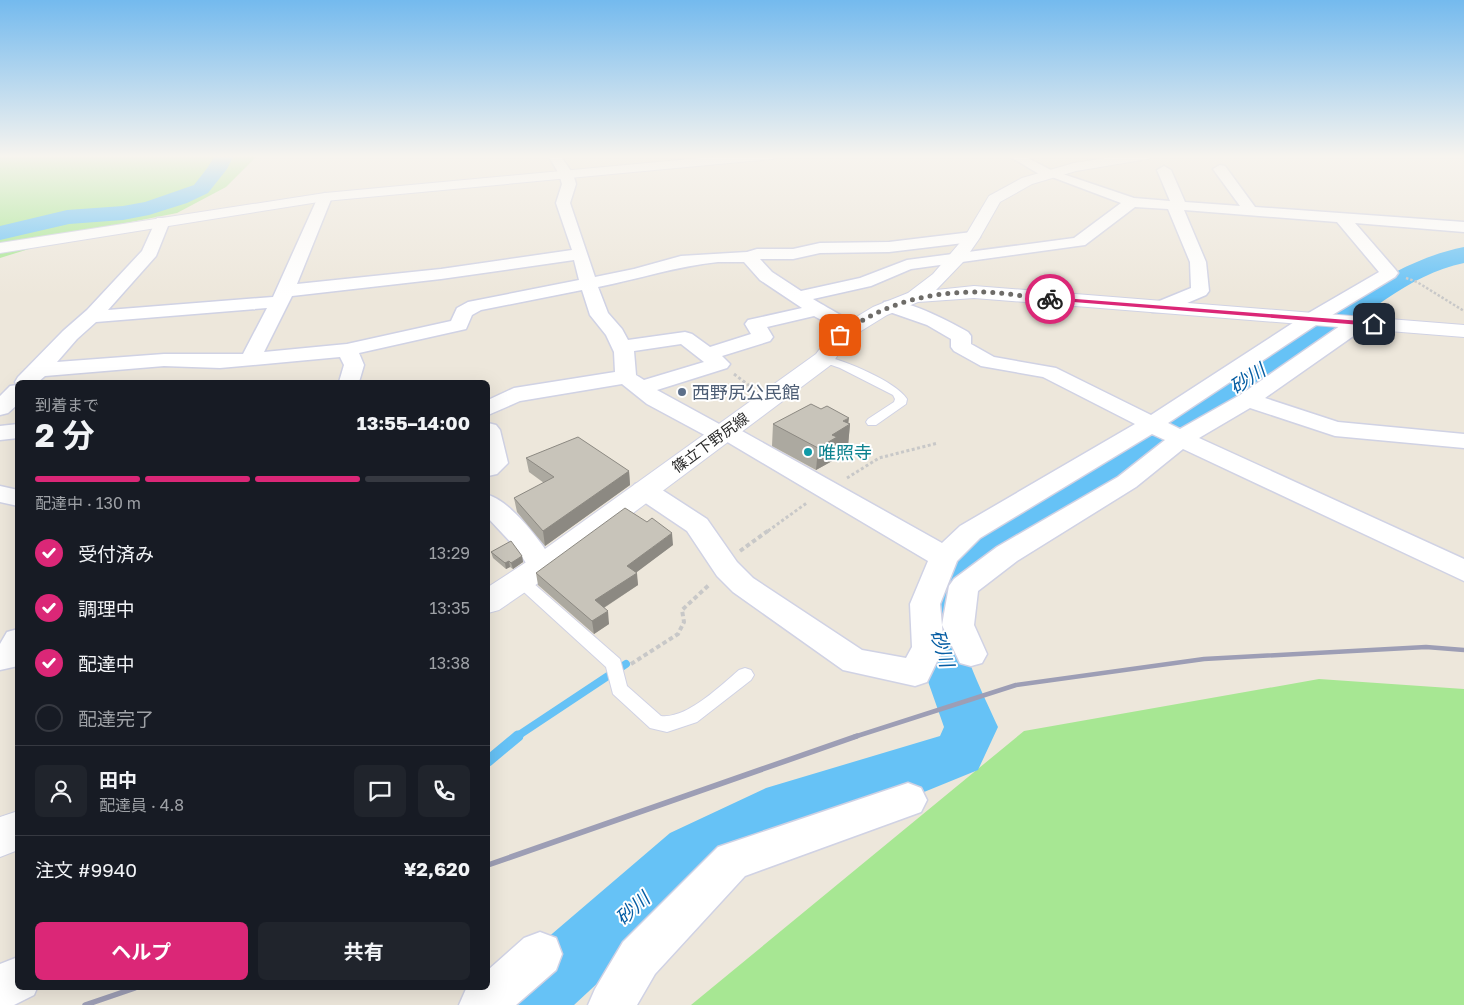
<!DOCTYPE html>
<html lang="ja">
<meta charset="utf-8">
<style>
:root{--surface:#171b24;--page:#20242c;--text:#f1f3f6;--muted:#9ea1a6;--line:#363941;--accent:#db2777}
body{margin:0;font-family:"Golos Text","Noto Sans JP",sans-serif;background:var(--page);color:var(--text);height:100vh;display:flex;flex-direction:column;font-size:19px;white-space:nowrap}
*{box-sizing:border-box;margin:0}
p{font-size:16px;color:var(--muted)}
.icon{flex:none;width:28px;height:28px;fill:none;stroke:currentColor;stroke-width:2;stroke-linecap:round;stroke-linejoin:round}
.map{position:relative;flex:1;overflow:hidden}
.details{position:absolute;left:15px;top:380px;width:475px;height:610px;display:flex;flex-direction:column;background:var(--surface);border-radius:8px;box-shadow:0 5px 20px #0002}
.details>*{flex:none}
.pin{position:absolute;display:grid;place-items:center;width:42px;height:42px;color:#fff;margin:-21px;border-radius:10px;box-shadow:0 2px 8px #0006}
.courier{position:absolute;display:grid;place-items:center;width:50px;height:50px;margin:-25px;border:4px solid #db2777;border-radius:50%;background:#fff;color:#222;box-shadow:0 1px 6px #0007}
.summary em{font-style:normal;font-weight:700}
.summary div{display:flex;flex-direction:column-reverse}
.summary{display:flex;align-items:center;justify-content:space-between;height:85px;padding:0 20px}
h1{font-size:32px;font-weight:700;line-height:38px}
.bar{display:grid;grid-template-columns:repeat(4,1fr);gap:8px 5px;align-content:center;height:60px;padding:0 20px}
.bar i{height:6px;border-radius:4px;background:var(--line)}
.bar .on{background:var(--accent)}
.bar p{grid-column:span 4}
.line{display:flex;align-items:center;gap:12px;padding:0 20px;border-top:1px solid var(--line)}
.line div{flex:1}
.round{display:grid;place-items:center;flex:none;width:52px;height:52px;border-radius:8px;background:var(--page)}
ol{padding:0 20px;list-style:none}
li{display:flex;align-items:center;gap:15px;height:55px}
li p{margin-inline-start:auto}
li .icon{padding:5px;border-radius:50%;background:var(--accent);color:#fff;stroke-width:4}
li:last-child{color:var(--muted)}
li i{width:28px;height:28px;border:2px solid var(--line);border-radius:50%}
.button{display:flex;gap:10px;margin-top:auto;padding:10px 20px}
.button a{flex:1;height:58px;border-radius:8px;background:var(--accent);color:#fff;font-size:20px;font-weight:700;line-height:58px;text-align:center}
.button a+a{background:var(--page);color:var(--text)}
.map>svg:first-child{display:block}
</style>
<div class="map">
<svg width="1464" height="1005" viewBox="0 0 1464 1005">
<rect width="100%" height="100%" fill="#ede7db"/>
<path fill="#a7e793" d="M0 155H258L226 187 177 213 90 230 0 258Z
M1319 679 1464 689V1005H691L1024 731Z"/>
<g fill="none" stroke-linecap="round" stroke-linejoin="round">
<path stroke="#66c2f6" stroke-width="8" d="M516 737 626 664"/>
<path stroke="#66c2f6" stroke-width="11" d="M488 761 518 736"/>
<path fill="#66c2f6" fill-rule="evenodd" d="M215 155H234L227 169 208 193 187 203 149 215 123 220 69 224 0 240V226L67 210 123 206 145 202 171 193 194 185 208 167Z
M1464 247V263C1408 274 1362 319 1315 350 1204 422 1093 495 982 567 970 581 962 592 958 610 953 635 987 702 998 727L978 770 924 792 781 837 714 875 574 1005H488L498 980 670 833 766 788 940 736 944 727 911 633V612L930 568 952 547C1060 480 1169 413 1278 346 1338 309 1394 261 1464 247Z"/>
<g stroke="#d0d2e4" stroke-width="2">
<path id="service" d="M824 356C846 361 895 381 907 399L906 404 876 425H868L866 422 868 419 894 402 895 399 893 395 840 368 820 361V357Z
M520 575 525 576 620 659 627 686 661 716C687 719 720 686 739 670L745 668 751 670 754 675 751 680 697 722 667 732 650 728 613 694 606 667 515 584 512 580 515 576Z"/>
</g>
<g stroke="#d0d2e4" stroke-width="3">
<path id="minor" d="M548 155H560L573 174 576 184 570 203 595 277 634 269 681 256 747 252 757 249H793L820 243 889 242 972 232 980 237 972 242 889 252 820 253 793 259H760L772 272 801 291 860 278 907 260 1074 238 1121 203 1052 177H1044L1007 155H1022L1051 170 1134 198 1170 201 1157 170 1164 166 1171 170 1185 202 1240 206 1213 169 1220 165 1225 166 1255 207 1464 222V232L1355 223 1395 269 1398 273 1395 277 1319 323 1168 423 1180 429 1240 395 1350 319H1364L1367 323 1362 330 1265 398 1338 422 1464 434V448L1335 436 1250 408 1199 438 1464 559V581L1183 449 1136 487 1017 561 978 591 974 625 987 654 982 663 971 666 960 663 942 625 949 586 954 579 997 547 1118 477 1165 440 1152 434 980 538 957 561 940 604 944 647 927 682 915 686 843 670 733 592 717 576 687 531 635 496 631 490 635 484 644 482 653 484 707 519 737 562 753 578 862 650 906 658 912 647 910 604 928 561 724 440 712 439 647 404 622 384 520 401 488 415V400L514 388 615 372 614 352 606 335 590 315 582 290 481 310 472 315 466 329 359 353 364 365 359 382H339L344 365 340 357 220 368 164 366 45 376 38 382H18V404L8 413 0 415V396L10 386 17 385 15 382 18 377 63 331 87 310 142 251 157 218H167L170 221 156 256 108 310 273 297 318 197 325 193 332 197 297 284 441 269 572 250 556 203 562 184 559 174ZM1135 207 1168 209 1190 262 1191 288 1152 304 1150 308 1152 312H1166L1206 295 1209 291 1206 262 1184 210 1337 222 1379 272 1305 315 1151 415 1056 368 994 357 971 344V336L968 332C950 322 904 297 884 302L882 306 884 310 927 325 951 339V347L954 351 981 366 1043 377 1135 424 960 526 942 543 733 426 721 425 657 390 727 368 730 364 722 356 770 341 773 337 767 327 814 316 843 332H857L860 328C857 323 822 305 813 299L871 286 911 269 1085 245ZM574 260 579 280 468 302 457 308 451 321 347 344 264 352 292 296 441 279ZM718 262H744L760 280 802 308 748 320 745 324 751 334 710 347 692 334 685 332 628 340 622 329 608 313 598 287C639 279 677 266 718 262ZM267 308 243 354H164L57 362 77 339 96 322ZM681 344 704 362 644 380 636 375 634 351Z
M488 423 496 425 500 430 508 463 497 474 488 476Z
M18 424V438L0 440V426Z
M0 486 18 490V506L0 502Z
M488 495C511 501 544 545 556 566L552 573 542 576 532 573 518 550 488 518Z
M18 629V666L0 670V644L7 632Z
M908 783 921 788 927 800 921 812 745 876 655 974 637 1005H588L595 989 623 942 718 847Z
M540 932 556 938 562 954 556 970 516 1005H459L466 989 488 988V970L524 938Z
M18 957V988H37L34 995 14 1005H0V964Z"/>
</g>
<g stroke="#d0d2e4" stroke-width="2">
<path id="tertiary" d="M733 155H780L773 159 325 201 0 253V243L325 193Z"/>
</g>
<g stroke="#d0d2e4" stroke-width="2">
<path id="secondary" d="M1125 155H1155L1148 159 1076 171 1032 184 1000 202 979 239 963 262 936 290 974 286 1464 325V337L974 298 918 302 887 315 848 339 832 364 553 573 499 610 488 613V587L531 559 816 354 833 331 873 307 908 293 933 274 964 238 989 196 1022 178 1074 163Z
M18 811V850L0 857V817Z"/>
</g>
<path stroke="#c8c8c8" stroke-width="2.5" stroke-dasharray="2.5 2" stroke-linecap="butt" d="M1406 278 1417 282 1464 311"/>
<path stroke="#c8c8c8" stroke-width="3" stroke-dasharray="3 2.5" stroke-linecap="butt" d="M734 374 751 387
M847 478 879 458 938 443
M768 531 808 502"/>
<path stroke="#c8c8c8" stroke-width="4" stroke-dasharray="4.5 3" stroke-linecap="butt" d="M740 551 769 530
M631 664 678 634 684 622 682 610 710 584"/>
<use href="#service" fill="#fff" fill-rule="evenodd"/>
<use href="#minor" fill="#fff" fill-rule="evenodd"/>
<use href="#tertiary" fill="#fff" fill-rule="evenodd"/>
<use href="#secondary" fill="#fff" fill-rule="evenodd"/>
<path stroke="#9d9eb5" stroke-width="4.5" d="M854 737 1016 685 1204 659 1426 647 1464 650"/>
<path stroke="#9d9eb5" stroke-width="5.5" d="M488 865 857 736
M85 1005 135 988"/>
</g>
<path fill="#aca9a0" d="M821 409 850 424 848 446 835 454 834 460 816 470 772 446 773 424Z
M526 458 629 471 630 485 545 546 517 512 514 498 544 483 529 472Z
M673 545 636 572 638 585 604 608 609 624 594 634 538 585 536 573Z
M491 552 522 556 523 562 513 569 510 567 506 569 493 558Z"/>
<path fill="#8c8982" d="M849 418 848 426 850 424 848 446 835 454 834 460 816 470 818 448 843 421Z
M629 471 630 485 545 546 543 531Z
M672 533 673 545 629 578 627 566Z
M522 556 523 562 513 569 511 563Z
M509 561 510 567 506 569 505 563Z
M637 573 638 585 597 612 595 600Z
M608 611 609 624 594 634 592 621Z"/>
<path fill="#c8c4ba" stroke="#8c8982" d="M811 404 821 409 827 406 849 418 843 421 850 424 832 435 837 437 818 448 773 424Z
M578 437 629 471 543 531 514 498 554 477 526 458Z
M625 508 647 522 652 518 672 533 627 566 637 573 595 600 608 611 592 621 536 573Z
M511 541 522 556 511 563 509 561 505 563 491 552Z"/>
<linearGradient id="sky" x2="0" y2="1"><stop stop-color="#74baee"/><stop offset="0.53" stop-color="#f7f4ef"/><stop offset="1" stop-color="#f7f4ef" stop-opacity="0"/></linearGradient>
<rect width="1464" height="295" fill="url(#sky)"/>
<path fill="#db2777" d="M1050 297 1374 322 1377 324 1374 326 1048 300Z"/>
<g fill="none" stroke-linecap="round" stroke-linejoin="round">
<path stroke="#6e6c68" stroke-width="5" stroke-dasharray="0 9" d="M840 335C881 305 922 293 973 292 998 291 1025 297 1050 299"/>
</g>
<circle fill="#5c6f8a" stroke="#fff" stroke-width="2" cx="682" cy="392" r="5"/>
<circle fill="#0f9aa8" stroke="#fff" stroke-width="2" cx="808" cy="452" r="5"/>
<g text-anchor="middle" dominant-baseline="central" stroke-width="4" stroke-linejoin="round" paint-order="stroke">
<g font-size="15" fill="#2a2a2a" stroke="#fff">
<text transform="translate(710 442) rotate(-36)">篠立下野尻線</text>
</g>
<g font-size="18" fill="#4e5e75" stroke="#fff" text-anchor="start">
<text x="692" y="392">西野尻公民館</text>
</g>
<g font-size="18" fill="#0d838f" stroke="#fff" text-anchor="start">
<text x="818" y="452">唯照寺</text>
</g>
<g font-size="19" font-style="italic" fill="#055da3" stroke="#fff">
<text transform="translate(1247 378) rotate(-33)">砂川</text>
<text transform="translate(943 648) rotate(73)">砂川</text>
<text transform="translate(632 908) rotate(-42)">砂川</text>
</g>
</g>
</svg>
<div class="pin" style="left:840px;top:335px;background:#ea580c"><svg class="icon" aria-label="bag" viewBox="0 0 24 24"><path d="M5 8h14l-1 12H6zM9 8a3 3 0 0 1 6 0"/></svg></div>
<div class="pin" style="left:1374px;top:324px;background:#1f2937"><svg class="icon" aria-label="home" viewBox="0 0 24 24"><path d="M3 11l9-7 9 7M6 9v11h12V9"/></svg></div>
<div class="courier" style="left:1050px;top:299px"><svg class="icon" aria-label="bike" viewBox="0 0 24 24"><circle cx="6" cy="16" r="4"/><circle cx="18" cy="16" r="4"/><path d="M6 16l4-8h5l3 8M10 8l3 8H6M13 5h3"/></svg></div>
<section class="details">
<div class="summary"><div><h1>2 分</h1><p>到着まで</p></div><em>13:55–14:00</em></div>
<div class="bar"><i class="on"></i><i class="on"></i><i class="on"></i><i></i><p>配達中 · 130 m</p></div>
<ol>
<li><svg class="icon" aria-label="check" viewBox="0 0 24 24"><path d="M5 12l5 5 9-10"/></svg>受付済み<p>13:29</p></li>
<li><svg class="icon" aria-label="check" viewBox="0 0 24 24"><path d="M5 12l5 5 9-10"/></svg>調理中<p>13:35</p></li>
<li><svg class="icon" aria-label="check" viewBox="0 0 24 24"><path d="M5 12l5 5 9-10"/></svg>配達中<p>13:38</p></li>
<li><i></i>配達完了</li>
</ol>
<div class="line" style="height:90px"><a class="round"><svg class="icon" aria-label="person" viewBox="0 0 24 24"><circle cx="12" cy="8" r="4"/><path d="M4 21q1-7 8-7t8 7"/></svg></a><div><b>田中</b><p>配達員 · 4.8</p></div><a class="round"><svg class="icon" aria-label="chat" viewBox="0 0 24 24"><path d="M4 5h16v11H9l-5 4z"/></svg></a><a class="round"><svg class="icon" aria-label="phone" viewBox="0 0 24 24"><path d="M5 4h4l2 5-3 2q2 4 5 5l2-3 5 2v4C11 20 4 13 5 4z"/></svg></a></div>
<div class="line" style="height:65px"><div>注文 #9940</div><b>¥2,620</b></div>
<div class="button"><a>ヘルプ</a><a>共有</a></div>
</section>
</div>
